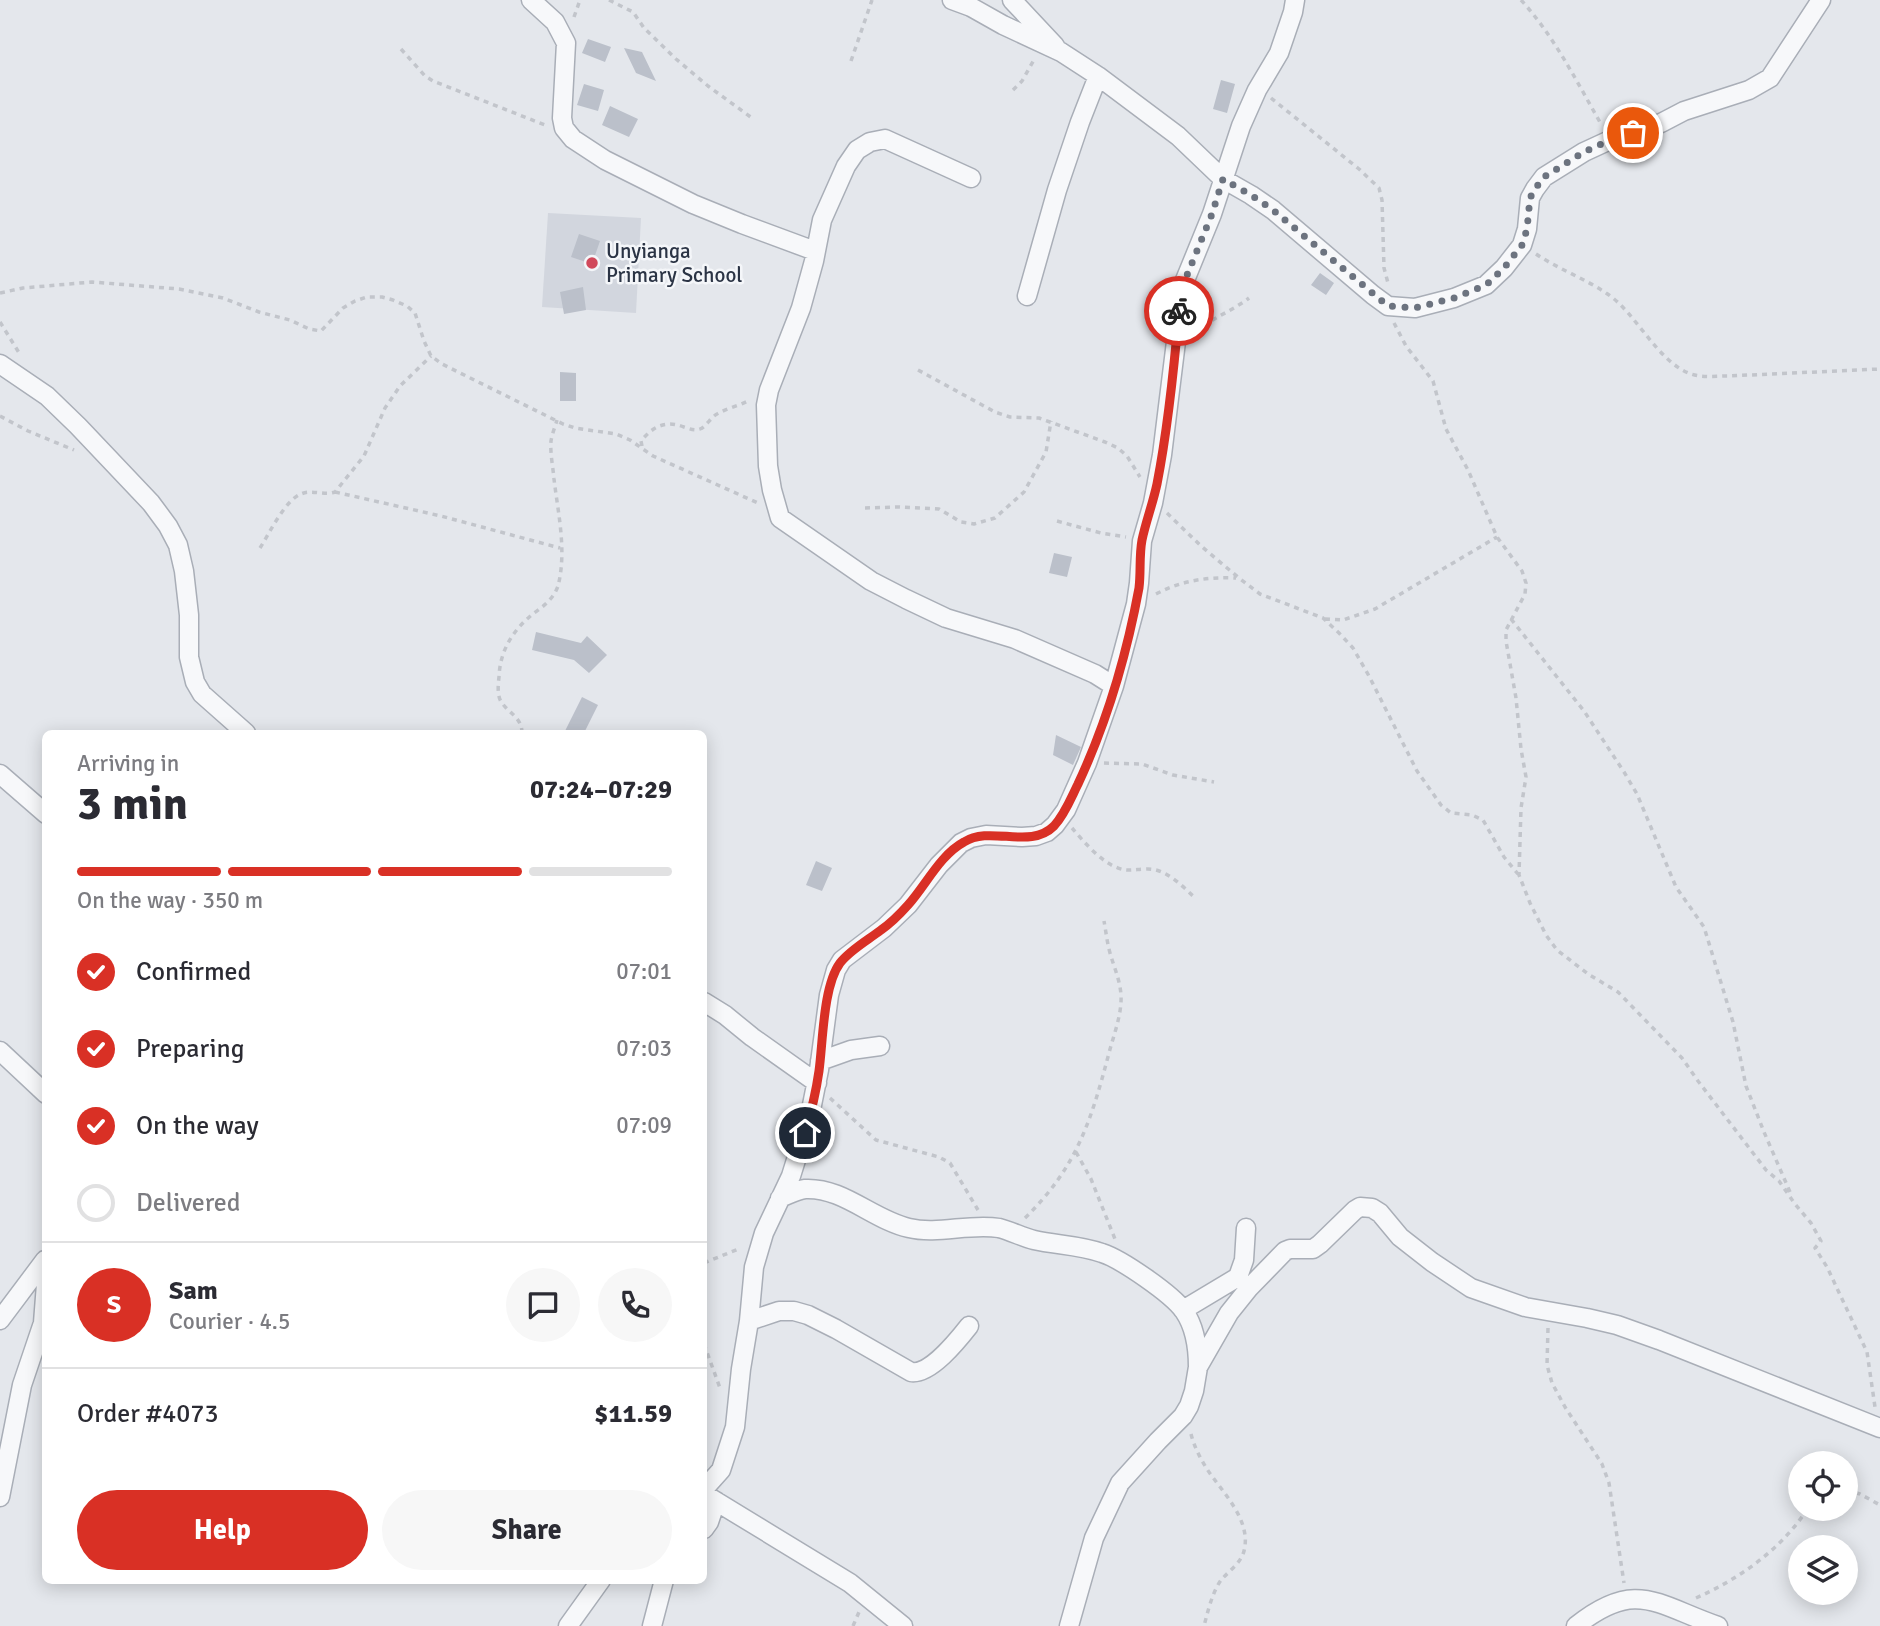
<!DOCTYPE html>
<meta charset="utf-8">
<style>
:root{--surface:#fff;--page:#f7f7f7;--text:#2b2b33;--muted:#7c7c81;--line:#e1e1e2;--accent:#d93025}
body{margin:0;font-family:Signika,sans-serif;background:var(--page);color:var(--text);height:100vh;display:flex;flex-direction:column;font-size:26px;white-space:nowrap}
*{box-sizing:border-box;margin:0}
p{font-size:23px;color:var(--muted)}
.icon{flex:none;width:38px;height:38px;fill:none;stroke:currentColor;stroke-width:2;stroke-linecap:round;stroke-linejoin:round}
.map{position:relative;flex:1;overflow:hidden}
.sheet{position:absolute;left:42px;top:730px;width:665px;height:854px;display:flex;flex-direction:column;background:var(--surface);border-radius:10px;box-shadow:0 4px 18px #0003}
.sheet>*{flex:none}
.buttons{position:absolute;left:1788px;top:1451px;display:grid;gap:14px}
.buttons a{display:grid;place-items:center;width:70px;height:70px;border-radius:50%;background:var(--surface);box-shadow:0 4px 18px #0003;font-size:35px}
.pin{position:absolute;display:grid;place-items:center;width:60px;height:60px;color:#fff;margin:-30px;border:4px solid #fff;border-radius:50%;box-shadow:0 2px 7px #0007}
.courier{position:absolute;display:grid;place-items:center;width:70px;height:70px;margin:-35px;border:5px solid #d93025;border-radius:50%;background:#fff;color:#222;box-shadow:0 2px 9px #0007}
.head em{font-style:normal;font-weight:800}
.head div{display:flex;flex-direction:column-reverse}
.head{display:flex;align-items:center;justify-content:space-between;height:119px;padding:0 35px}
h1{font-size:46px;font-weight:800;line-height:52px}
.bar{display:grid;grid-template-columns:repeat(4,1fr);gap:10px 7px;align-content:center;height:84px;padding:0 35px}
.bar i{height:9px;border-radius:5px;background:var(--line)}
.bar .active{background:var(--accent)}
.bar p{grid-column:span 4}
.line{display:flex;align-items:center;gap:18px;padding:0 35px;border-top:2px solid var(--line)}
.line div{flex:1}
.round{display:grid;place-items:center;flex:none;width:74px;height:74px;border-radius:37px;background:var(--page)}
ol{padding:0 35px;list-style:none}
li{display:flex;align-items:center;gap:21px;height:77px}
li p{margin-inline-start:auto}
li .icon{padding:7px;border-radius:50%;background:var(--accent);color:#fff;stroke-width:4}
li:last-child{color:var(--muted)}
li i{width:38px;height:38px;border:4px solid var(--line);border-radius:50%}
.primary-button{display:flex;gap:14px;margin-top:auto;padding:14px 35px}
.primary-button a{flex:1;height:80px;border-radius:42px;background:var(--accent);color:#fff;font-size:28px;font-weight:800;line-height:80px;text-align:center}
.primary-button a+a{background:var(--page);color:var(--text)}
.map>svg:first-child{display:block}
</style>
<div class="map">
<svg width="1880" height="1626" viewBox="0 0 1880 1626">
<rect width="100%" height="100%" fill="#e4e7ec"/>
<path fill="#d2d6de" d="M548 213 641 218 636 313 542 307Z"/>
<path fill="#bbc0ca" d="M588 39 611 47 605 62 582 53Z
M624 48 642 52 656 81 636 73Z
M1221 80 1235 84 1227 113 1213 109Z
M584 84 604 90 598 111 577 105Z
M610 106 638 119 629 137 602 125Z
M579 234 600 241 592 264 571 257Z
M1320 273 1334 283 1326 295 1311 285Z
M583 287 586 310 564 314 560 292Z
M560 372 576 373V401H560Z
M1054 553 1072 557 1067 577 1049 573Z
M536 632 581 643 587 636 607 655 589 673 574 660 532 650Z
M582 697 598 705 584 733H564Z
M1056 735 1081 747 1073 765 1053 755Z
M816 861 832 868 822 891 806 885Z"/>
<g fill="none" stroke-linecap="round" stroke-linejoin="round">
<g stroke="#a9aeb7" stroke-width="21">
<path id="street" d="M531 0 555 22 566 43 562 118 564 128 573 139 605 160 693 204 742 224 815 251
M952 0 971 7 1003 25 1061 52 1098 76 1178 136 1223 179 1251 195 1273 210 1373 295 1388 306 1415 308 1454 298 1486 285 1504 268 1522 245 1527 229 1530 198 1535 189 1544 177 1584 152 1610 140 1661 123 1684 111 1749 90 1770 78 1821 0
M1012 0 1055 46
M971 178 885 139 870 142 857 150 846 166 822 220 814 261 801 308 769 390 766 405 768 466 772 490 780 518 871 581 906 599 946 618 1015 639 1095 674 1114 686
M1027 296 1057 190 1080 122 1098 76
M0 364 47 396 78 426 151 503 168 526 178 545 184 571 189 615V657L195 682 202 694 246 733
M0 774 46 814
M704 1002 725 1015 752 1037 817 1083
M0 1051 46 1094
M820 1061 851 1050 880 1046
M780 1198C788 1195 797 1190 805 1189 843 1187 873 1220 909 1228 938 1235 969 1223 999 1228 1011 1231 1022 1237 1034 1240 1056 1245 1080 1245 1102 1253 1121 1259 1172 1294 1184 1311 1195 1327 1198 1348 1198 1367
M1183 1310 1238 1277 1244 1260 1246 1228
M0 1320 45 1260
M749 1321 779 1311H794L808 1315 836 1329 911 1372C930 1375 958 1340 969 1326
M704 1489 721 1470 735 1427 741 1369 749 1321 754 1267 764 1233 791 1176 810 1115 819 1070 829 995 836 970 842 960 884 928 908 905 939 865 961 843 971 838 986 835 1022 837 1036 836 1047 832 1055 825 1066 810 1087 763 1114 686 1136 604 1139 583 1142 541 1153 503 1162 455 1183 285 1212 214 1241 126 1257 90 1279 53 1293 12 1295 0
M704 1494 850 1583 903 1626
M0 1497 22 1385 43 1323 46 1284
M704 1529 709 1522 716 1501
M568 1626 601 1580
M652 1626 664 1580
M1069 1626 1094 1538 1120 1483 1158 1441 1183 1416 1189 1406 1194 1391 1198 1367 1229 1313 1249 1288 1285 1251 1290 1249H1313L1320 1244 1355 1210 1360 1207 1372 1208 1380 1213 1400 1237 1432 1262 1471 1288 1525 1307 1587 1318 1617 1325 1659 1340 1880 1428
M1576 1626C1636 1578 1657 1605 1718 1626"/>
</g>
<path stroke="#c2c5cb" stroke-width="3.5" stroke-dasharray="5 5" stroke-linecap="butt" d="M609 0 633 12 644 28 676 59 708 86 752 118
M1521 0C1554 36 1577 82 1601 124
M574 17 580 0
M401 49 425 76 433 81 545 125
M851 61 872 0
M1013 90 1022 81 1035 58
M1271 98 1359 169 1379 188 1382 200 1384 268 1388 283
M1536 254C1558 269 1584 278 1606 293 1636 312 1657 362 1691 374 1703 378 1716 376 1728 376L1880 369
M0 293 23 288 92 282 179 289 223 298 259 312 290 320 309 329 321 331 343 308 355 301 367 297H382L393 300 407 306 415 313 424 341 431 356 442 364 563 424 575 428 616 434 630 440 653 456 758 503
M0 322 21 356
M1394 323 1406 346 1433 381 1446 429 1468 470 1497 537 1522 571 1526 583 1525 594 1506 630V641L1516 698 1521 749 1526 777 1521 808 1519 875 1530 903 1546 935 1557 950 1588 974 1618 992 1682 1058 1698 1081 1766 1170 1779 1181 1795 1204 1811 1223 1821 1241 1815 1248 1827 1267 1867 1352 1875 1407
M1196 332C1212 318 1232 311 1249 298
M918 370 995 412 1010 417 1039 418 1105 442 1118 448 1127 456 1140 477
M0 416 28 431 74 450
M642 446 641 441C653 426 666 420 684 427 690 429 695 431 700 429 707 426 710 418 717 414 725 409 738 406 748 401
M335 492 441 516 560 548
M865 508 899 507 939 509 961 522 974 524 995 518 1024 492 1046 452 1051 421
M1167 513 1201 546 1239 578 1260 594 1323 618 1339 633 1353 648 1369 676 1417 771 1441 805 1451 813 1472 815 1483 820 1504 857 1518 874
M1057 521 1101 533 1126 537
M260 548C269 534 285 500 301 494 312 489 324 496 335 492L364 456 385 408 400 386 431 356
M1156 594C1183 580 1207 577 1236 578
M1325 619 1343 620 1375 609 1497 537
M1511 619 1584 711 1624 772 1637 794 1676 887 1704 927 1733 1022 1746 1086 1764 1132 1790 1192
M522 733C522 718 510 714 502 703 497 697 498 685 499 677 500 650 513 630 534 613 544 606 554 598 558 586 567 551 558 513 554 479 553 467 550 453 551 441 552 434 555 427 557 420
M1104 763 1142 764 1173 775 1214 782
M1072 828C1084 842 1101 862 1118 868 1128 872 1136 869 1146 869 1165 868 1180 884 1193 896
M830 1098 876 1140 939 1157 950 1163 978 1210
M1076 1152 1091 1179 1115 1239
M1025 1218C1077 1167 1091 1121 1109 1053 1114 1034 1122 1014 1121 995 1120 980 1114 967 1110 953 1107 942 1106 932 1104 921
M704 1263 741 1248
M1548 1328 1547 1365 1552 1383 1565 1407 1602 1464 1609 1483 1624 1583
M704 1344 720 1388
M1191 1434C1194 1446 1200 1458 1207 1469 1222 1492 1252 1520 1244 1551 1241 1563 1229 1571 1221 1580 1212 1593 1208 1611 1204 1626
M1846 1490 1860 1494 1880 1505
M1696 1598C1739 1579 1782 1549 1808 1508
M853 1626 859 1612"/>
<use href="#street" stroke="#f7f8fa" stroke-width="18"/>
</g>
<g fill="none" stroke-linecap="round" stroke-linejoin="round">
<path stroke="#6c737f" stroke-width="7" stroke-dasharray="0 12.6" d="M1179 311 1183 285 1212 214 1223 179 1251 195 1273 210 1388 306 1415 308 1454 298 1486 285 1504 268 1522 245 1527 229 1530 198 1535 189 1544 177 1584 152 1610 140 1633 133"/>
<path stroke="#d93025" stroke-width="9" d="M805 1133C811 1113 816 1092 819 1071 823 1042 823 986 840 963 850 950 868 940 881 930 891 923 900 914 908 905 926 885 940 855 964 842 991 825 1030 850 1054 826 1065 814 1071 798 1078 784 1106 724 1127 653 1139 588 1141 572 1139 556 1142 540 1146 521 1153 503 1157 484 1168 428 1174 369 1179 311"/>
</g>
<circle fill="#d1495b" stroke="#f4f6f9" stroke-width="2.5" cx="592" cy="263" r="7"/>
<g text-anchor="middle" dominant-baseline="central" stroke-width="5" stroke-linejoin="round" paint-order="stroke">
<g font-size="21" fill="#2b3445" stroke="#f4f6f9" text-anchor="start">
<text x="606" y="251">Unyianga<tspan x="606" dy="24">Primary School</tspan></text>
</g>
</g>
</svg>
<div class="buttons">
<a><svg class="icon" aria-label="locate" viewBox="0 0 24 24"><circle cx="12" cy="12" r="6"/><path d="M12 2v4M12 18v4M2 12h4M18 12h4"/></svg></a>
<a><svg class="icon" aria-label="layers" viewBox="0 0 24 24"><path d="M12 4l9 5-9 5-9-5zM3 14l9 5 9-5"/></svg></a>
</div>
<div class="pin" style="left:1633px;top:133px;background:#ea580c"><svg class="icon" aria-label="bag" viewBox="0 0 24 24"><path d="M5 8h14l-1 12H6zM9 8a3 3 0 0 1 6 0"/></svg></div>
<div class="pin" style="left:805px;top:1133px;background:#1f2937"><svg class="icon" aria-label="home" viewBox="0 0 24 24"><path d="M3 11l9-7 9 7M6 9v11h12V9"/></svg></div>
<div class="courier" style="left:1179px;top:311px"><svg class="icon" aria-label="bike" viewBox="0 0 24 24"><circle cx="6" cy="16" r="4"/><circle cx="18" cy="16" r="4"/><path d="M6 16l4-8h5l3 8M10 8l3 8H6M13 5h3"/></svg></div>
<section class="sheet">
<div class="head"><div><h1>3 min</h1><p>Arriving in</p></div><em>07:24–07:29</em></div>
<div class="bar"><i class="active"></i><i class="active"></i><i class="active"></i><i></i><p>On the way · 350 m</p></div>
<ol>
<li><svg class="icon" aria-label="check" viewBox="0 0 24 24"><path d="M5 12l5 5 9-10"/></svg>Confirmed<p>07:01</p></li>
<li><svg class="icon" aria-label="check" viewBox="0 0 24 24"><path d="M5 12l5 5 9-10"/></svg>Preparing<p>07:03</p></li>
<li><svg class="icon" aria-label="check" viewBox="0 0 24 24"><path d="M5 12l5 5 9-10"/></svg>On the way<p>07:09</p></li>
<li><i></i>Delivered</li>
</ol>
<div class="line" style="height:126px"><b class="round" style="background:var(--accent);color:#fff">S</b><div><b>Sam</b><p>Courier · 4.5</p></div><a class="round"><svg class="icon" aria-label="chat" viewBox="0 0 24 24"><path d="M4 5h16v11H9l-5 4z"/></svg></a><a class="round"><svg class="icon" aria-label="phone" viewBox="0 0 24 24"><path d="M5 4h4l2 5-3 2q2 4 5 5l2-3 5 2v4C11 20 4 13 5 4z"/></svg></a></div>
<div class="line" style="height:91px"><div>Order #4073</div><b>$11.59</b></div>
<div class="primary-button"><a>Help</a><a>Share</a></div>
</section>
</div>
